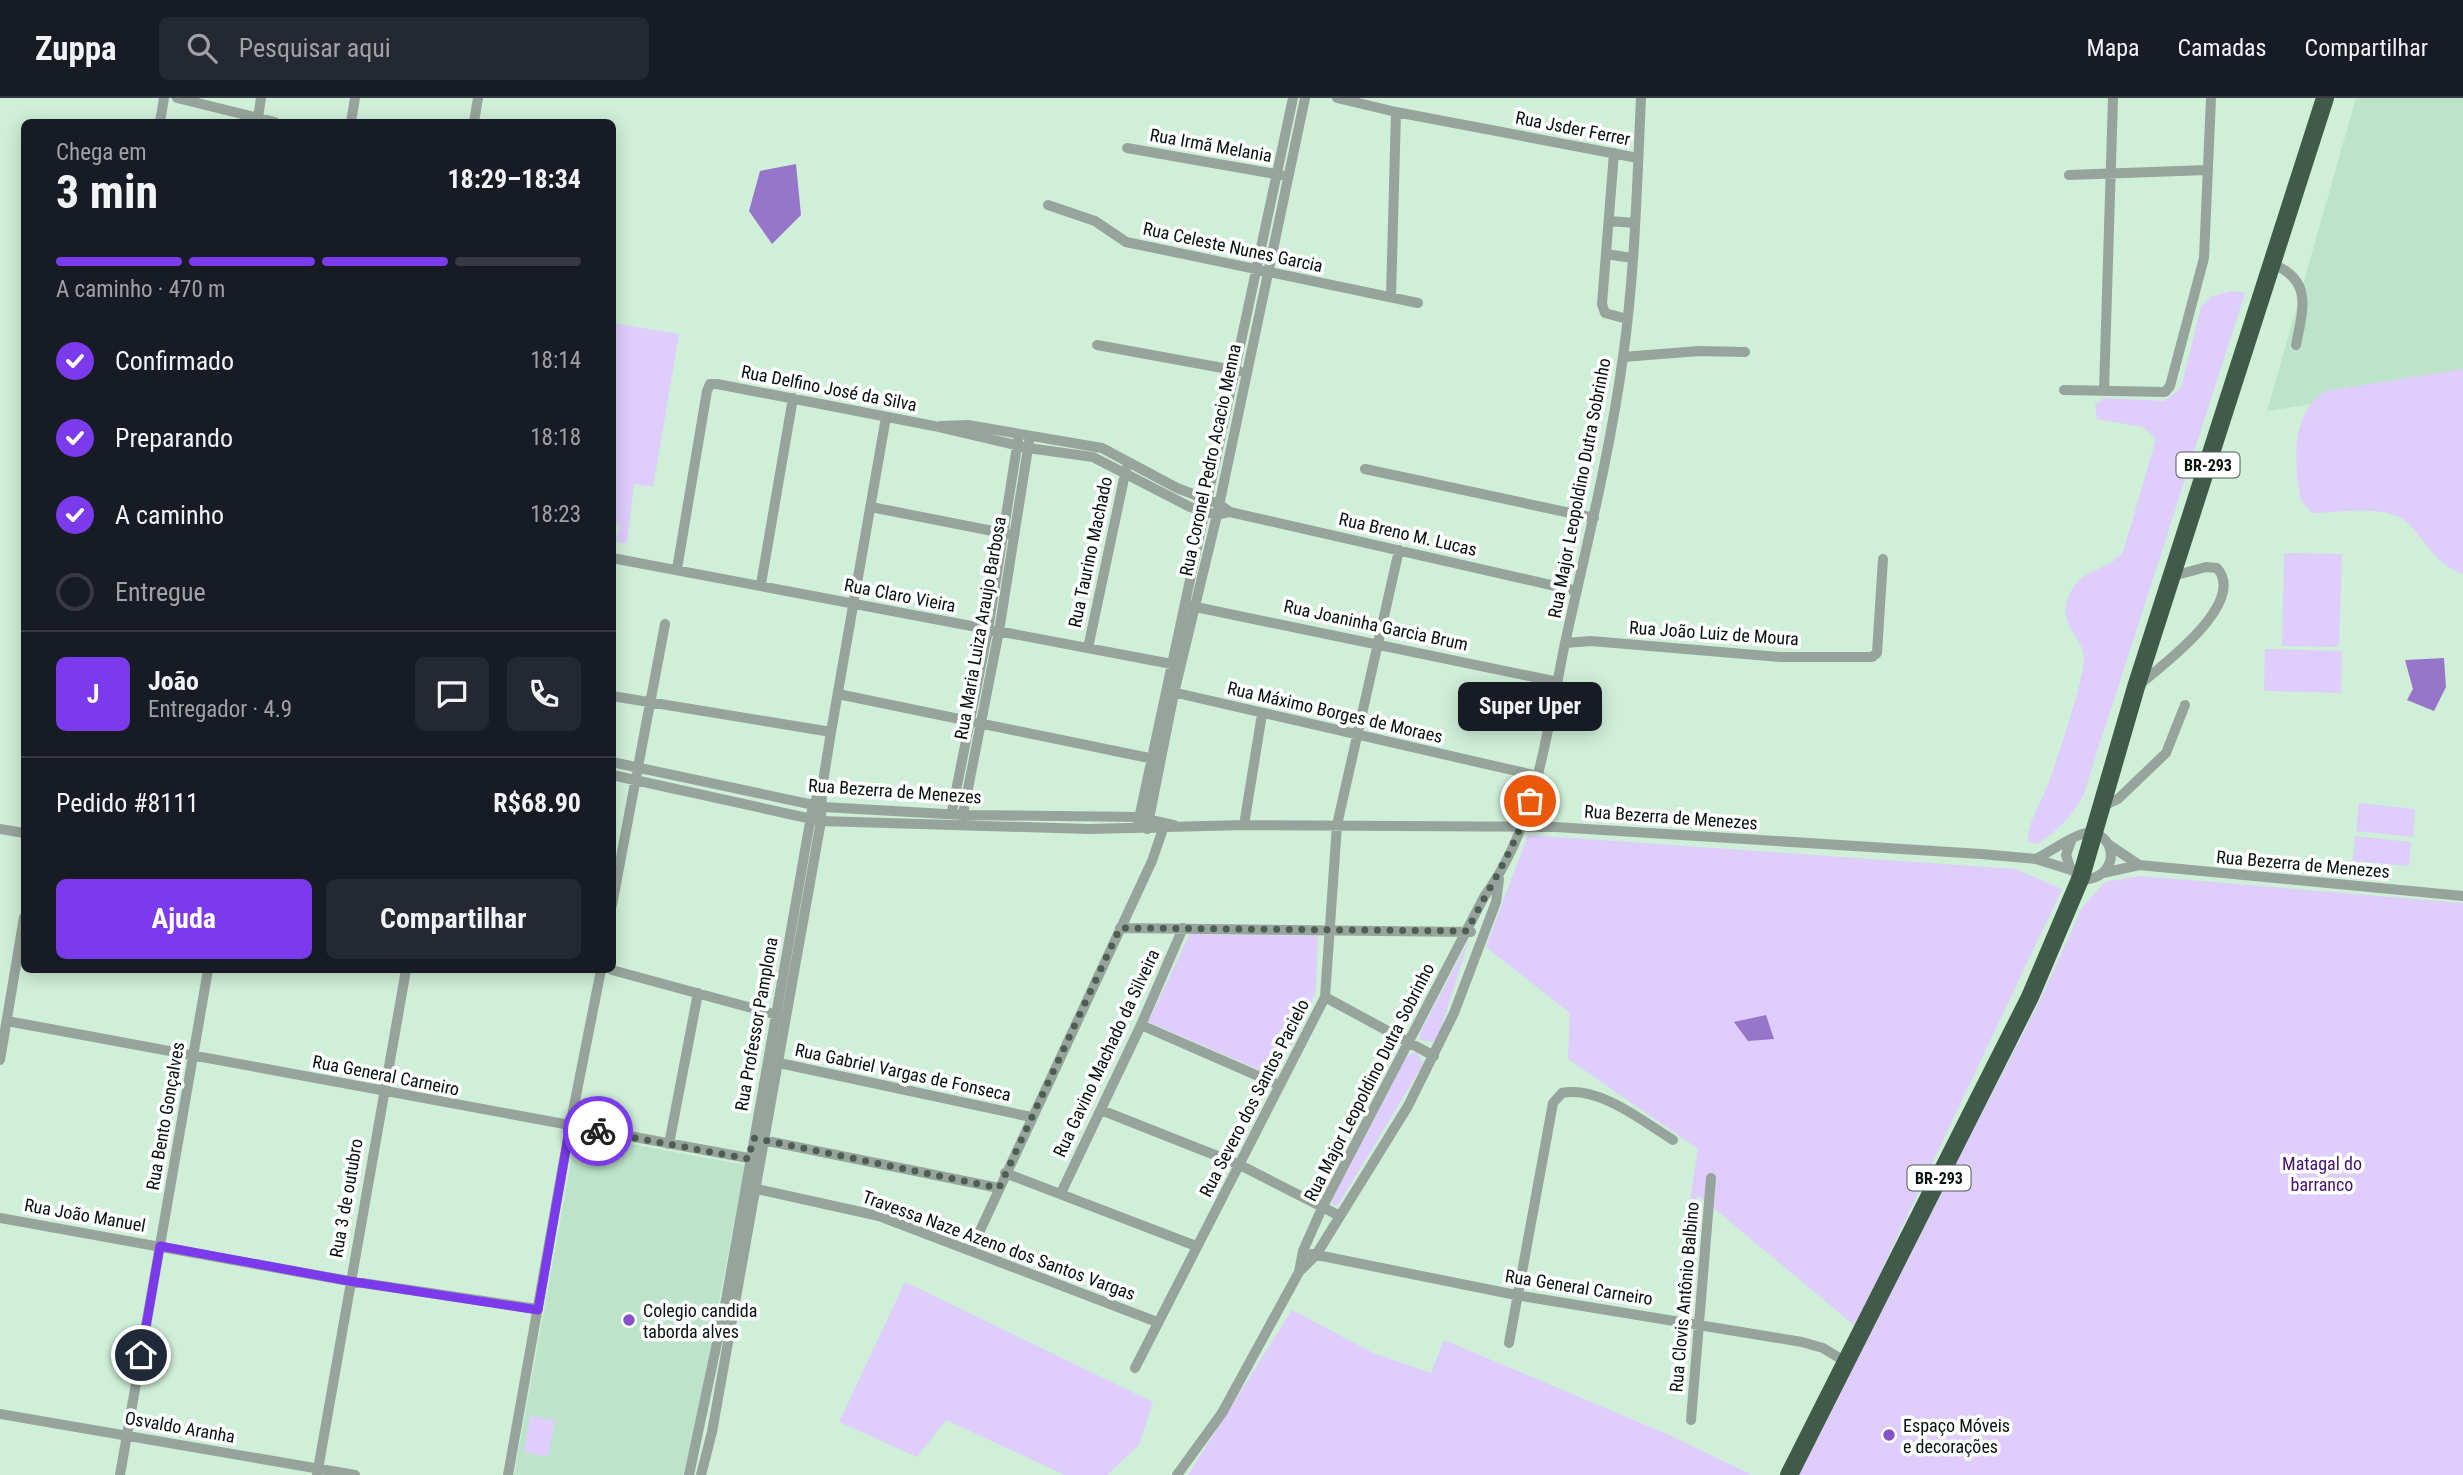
<!DOCTYPE html>
<html lang="pt">
<meta charset="utf-8">
<style>
:root{--surface:#171b24;--page:#242831;--text:#f1f3f6;--muted:#9ea1a6;--line:#363941;--accent:#7c3aed}
body{margin:0;font-family:"Roboto Condensed",sans-serif;background:var(--page);color:var(--text);height:100vh;display:flex;flex-direction:column;font-size:26px;white-space:nowrap}
*{box-sizing:border-box;margin:0}
p{font-size:23px;color:var(--muted)}
.icon{flex:none;width:38px;height:38px;fill:none;stroke:currentColor;stroke-width:2;stroke-linecap:round;stroke-linejoin:round}
.map{position:relative;flex:1;overflow:hidden}
.drawer{position:absolute;left:21px;top:21px;width:595px;height:854px;display:flex;flex-direction:column;background:var(--surface);border-radius:10px;box-shadow:0 4px 18px #0003}
.drawer>*{flex:none}
.pin{position:absolute;display:grid;place-items:center;width:60px;height:60px;color:#fff;margin:-30px;border:4px solid #fff;border-radius:50%;box-shadow:0 2px 7px #0007}
.courier{position:absolute;display:grid;place-items:center;width:70px;height:70px;margin:-35px;border:5px solid #7c3aed;border-radius:50%;background:#fff;color:#222;box-shadow:0 2px 9px #0007}
.bubble{position:absolute;height:49px;border-radius:10px;background:var(--surface);box-shadow:0 4px 18px #0003;font-size:23px;font-weight:700;line-height:49px;text-align:center}
.head em{font-style:normal;font-weight:700}
.head div{display:flex;flex-direction:column-reverse}
.head{display:flex;align-items:center;justify-content:space-between;height:119px;padding:0 35px}
h1{font-size:46px;font-weight:700;line-height:52px}
.bar{display:grid;grid-template-columns:repeat(4,1fr);gap:10px 7px;align-content:center;height:84px;padding:0 35px}
.bar i{height:9px;border-radius:5px;background:var(--line)}
.bar .current{background:var(--accent)}
.bar p{grid-column:span 4}
.line{display:flex;align-items:center;gap:18px;padding:0 35px;border-top:2px solid var(--line)}
.line div{flex:1}
.round{display:grid;place-items:center;flex:none;width:74px;height:74px;border-radius:10px;background:var(--page)}
ol{padding:0 35px;list-style:none}
li{display:flex;align-items:center;gap:21px;height:77px}
li p{margin-inline-start:auto}
li .icon{padding:7px;border-radius:50%;background:var(--accent);color:#fff;stroke-width:4}
li:last-child{color:var(--muted)}
li i{width:38px;height:38px;border:4px solid var(--line);border-radius:50%}
.primary-button{display:flex;gap:14px;margin-top:auto;padding:14px 35px}
.primary-button a{flex:1;height:80px;border-radius:10px;background:var(--accent);color:#fff;font-size:28px;font-weight:700;line-height:80px;text-align:center}
.primary-button a+a{background:var(--page);color:var(--text)}
header{display:flex;align-items:center;gap:42px;box-sizing:border-box;height:98px;padding:0 35px;background:var(--surface);border-bottom:2px solid var(--line)}
header strong{font-size:33px}
nav{display:flex;gap:38px;margin-inline-start:auto;font-size:24px}
.search{width:490px;height:63px;background:var(--page);display:flex;align-items:center;gap:18px;box-sizing:border-box;padding:0 24px;border-radius:10px;color:var(--muted);font-size:26px}
.map>svg:first-child{display:block}
</style>
<header>
<strong>Zuppa</strong>
<div class="search"><svg class="icon" aria-label="search" viewBox="0 0 24 24"><circle cx="10" cy="10" r="6"/><path d="M15 15l6 6"/></svg>Pesquisar aqui</div>
<nav><a>Mapa</a><a>Camadas</a><a>Compartilhar</a></nav>
</header>
<div class="map">
<svg width="2463" height="1377" viewBox="0 0 2463 1377">
<rect width="100%" height="100%" fill="#cfefd9"/>
<path fill="#bde4ca" d="M2356 0H2463V282L2267 313Z
M576 1036 745 1067 686 1377H514Z"/>
<path fill="#decdfd" d="M2233 193 2245 195 2083 698C2071 720 2058 732 2037 746L2028 744C2028 723 2039 708 2047 689 2055 669 2085 578 2084 560 2083 537 2058 529 2068 500 2080 468 2105 476 2123 454L2156 341 2143 329 2097 321 2095 307 2104 300 2164 303 2181 290 2201 209 2212 198Z
M612 225 679 236 653 389 634 386 627 445 616 444 620 427 613 422Z
M2463 271V476C2432 464 2429 446 2408 425 2386 405 2339 415 2312 415L2301 403C2294 366 2290 314 2326 293Z
M2284 455 2342 456 2339 549 2282 548Z
M2265 551 2342 553 2341 595 2264 593Z
M2359 705 2415 711 2413 739 2356 733Z
M1528 737 2015 771 2062 791 1855 1228 1698 1097 1685 1134 1698 1051 1568 961 1570 915 1486 849Z
M2355 738 2411 744 2409 768 2353 763Z
M2140 778 2463 805V1377H1796L2038 906 2082 810 2105 784Z
M1190 836 1318 838 1316 891 1308 916 1274 978 1148 924Z
M1469 842 1438 939 1433 944 1420 942V935Z
M1416 954 1423 966 1338 1107 1333 1108 1332 1102 1407 958Z
M905 1184 1153 1304 1139 1347 1107 1377H1065L946 1322 917 1359 839 1324Z
M1292 1212 1373 1255 1431 1275 1444 1242 1667 1336 1752 1377H1188Z
M530 1318 555 1322 548 1359 524 1354Z"/>
<path fill="#9775c8" d="M796 66 801 117 772 146 749 113 760 73Z
M2444 560 2446 589 2434 613 2407 602 2413 591 2405 562Z
M1766 917 1774 941 1748 943 1734 924Z"/>
<g fill="none" stroke-linecap="round" stroke-linejoin="round">
<path stroke="#97a49b" stroke-width="10" d="M177 0 275 24
M1337 0 1396 14 1638 60
M258 20 261 0
M160 24 164 0
M351 24 355 0
M474 24 478 0
M1127 50 1281 77
M1614 55 1602 206 1605 215 1627 221
M2069 77 2207 72
M1048 107 1095 123 1126 144 1418 205
M1609 123 1635 125
M1606 156 1632 160
M2273 166C2313 183 2303 211 2296 247
M1391 199 1396 14
M1097 247 1239 273
M1623 259 1699 253 1745 254
M2064 292 2165 294 2170 288 2204 160 2211 0
M2104 293 2113 0
M940 328 968 327 1102 350 1177 390 1219 406 1230 414 1577 493
M1365 371 1594 420
M871 409 1008 436
M612 460 1177 567
M677 471 707 293 710 286H717L934 328 1028 350 1093 359 1190 409 1217 417 1230 414
M761 486 793 300
M1191 508 1558 584
M1565 545 1591 543 1781 559H1872L1877 555 1883 461
M1088 550 1126 371
M2138 588C2161 568 2248 505 2217 470L2206 469 2173 478
M1168 593 1538 678
M838 596 1154 661
M612 598 831 634
M612 664 823 709 963 717 1139 719 1174 727
M612 677 821 723 1089 731 1244 727 1555 729 1981 756 2036 761 2071 772
M2103 708 2118 701 2166 655 2185 607
M962 721 999 533 1029 344
M950 723 988 532 1018 342
M1244 727 1262 616
M1137 730 1293 0
M0 731 24 735
M1147 731 1174 595 1217 417 1305 0
M2108 746 2139 767
M2036 761C2048 755 2075 736 2086 735 2116 733 2121 775 2089 781L2071 772 2066 757 2071 743
M2103 775 2139 767 2463 798
M612 807 665 526
M1120 830 1471 834
M612 872 781 918
M1325 899 1434 958
M7 923 759 1062
M1141 927 1279 987
M0 962 24 819
M770 963 1031 1019
M1101 1012 1240 1067 1340 1118
M758 1041 999 1090
M669 1046 698 895
M1005 1075 1196 1148
M748 1089 879 1118 1157 1224
M1061 1095 1141 927 1183 830
M0 1120 349 1183 538 1211
M971 1152 1152 763 1165 725
M1312 1156 1516 1197 1802 1244 1823 1250 1846 1264
M1299 1174 1303 1153 1322 1110 1484 799C1538 725 1547 632 1565 545 1586 450 1610 355 1623 259 1635 174 1637 86 1641 0
M1509 1245 1553 1005 1562 995C1600 988 1642 1023 1673 1042
M1135 1270 1325 899 1337 727 1399 452
M0 1316 355 1377
M1691 1322 1711 1080
M120 1377 208 872
M317 1377 406 872
M508 1377 570 1028 601 872
M689 1377 726 1202 813 707 822 690
M701 1377 712 1334 821 723 822 690 831 634 886 319
M1177 1377 1222 1315 1299 1174 1316 1157 1408 1008 1454 915 1496 804 1499 781"/>
<path stroke="#405b49" stroke-width="18" d="M1789 1377 2030 899 2081 779 2136 589 2325 0"/>
</g>
<g fill="none" stroke-linecap="round" stroke-linejoin="round">
<path stroke="#4d5f53" stroke-width="7" stroke-dasharray="0 12.6" d="M598 1033 749 1061 753 1040 999 1090 1120 830 1467 833C1489 789 1515 751 1530 703"/>
<path stroke="#7c3aed" stroke-width="9" d="M141 1257 160 1148 349 1183 538 1212 570 1028 598 1033"/>
</g>
<g fill="#8751c8" stroke="#fff" stroke-width="2.5">
<circle cx="629" cy="1222" r="7"/>
<circle cx="1889" cy="1337" r="7"/>
</g>
<g text-anchor="middle" dominant-baseline="central" stroke-width="7" stroke-linejoin="round" paint-order="stroke">
<g fill="#fff" stroke="#515954" stroke-width="2">
<rect x="2176.5" y="354.5" width="63" height="25" rx="5"/>
<rect x="1907.5" y="1067.5" width="63" height="25" rx="5"/>
</g>
<g font-size="16" font-weight="bold" fill="#07120b">
<text x="2208" y="367">BR-293</text>
<text x="1939" y="1080">BR-293</text>
</g>
<g font-size="18" fill="#07120b" stroke="#fff">
<text transform="translate(1573 30) rotate(11)">Rua Jsder Ferrer</text>
<text transform="translate(1211 47) rotate(10)">Rua Irmã Melania</text>
<text transform="translate(1233 149) rotate(12)">Rua Celeste Nunes Garcia</text>
<text transform="translate(829 290) rotate(11)">Rua Delfino José da Silva</text>
<text transform="translate(1210 362) rotate(-78)">Rua Coronel Pedro Acacio Menna</text>
<text transform="translate(1579 390) rotate(-79)">Rua Major Leopoldino Dutra Sobrinho</text>
<text transform="translate(1408 436) rotate(13)">Rua Breno M. Lucas</text>
<text transform="translate(1090 454) rotate(-78)">Rua Taurino Machado</text>
<text transform="translate(900 497) rotate(11)">Rua Claro Vieira</text>
<text transform="translate(1376 527) rotate(12)">Rua Joaninha Garcia Brum</text>
<text transform="translate(980 530) rotate(-80)">Rua Maria Luiza Araujo Barbosa</text>
<text transform="translate(1714 535) rotate(4)">Rua João Luiz de Moura</text>
<text transform="translate(1335 614) rotate(13)">Rua Máximo Borges de Moraes</text>
<text transform="translate(895 693) rotate(4)">Rua Bezerra de Menezes</text>
<text transform="translate(1671 719) rotate(4)">Rua Bezerra de Menezes</text>
<text transform="translate(2303 766) rotate(5)">Rua Bezerra de Menezes</text>
<text transform="translate(756 926) rotate(-80)">Rua Professor Pamplona</text>
<text transform="translate(1106 955) rotate(-65)">Rua Gavino Machado da Silveira</text>
<text transform="translate(903 974) rotate(12)">Rua Gabriel Vargas de Fonseca</text>
<text transform="translate(386 977) rotate(11)">Rua General Carneiro</text>
<text transform="translate(1369 984) rotate(-63)">Rua Major Leopoldino Dutra Sobrinho</text>
<text transform="translate(1254 1000) rotate(-63)">Rua Severo dos Santos Pacielo</text>
<text transform="translate(165 1018) rotate(-80)">Rua Bento Gonçalves</text>
<text transform="translate(346 1100) rotate(-80)">Rua 3 de outubro</text>
<text transform="translate(85 1117) rotate(10)">Rua João Manuel</text>
<text transform="translate(999 1147) rotate(20)">Travessa Naze Azeno dos Santos Vargas</text>
<text transform="translate(1579 1189) rotate(9)">Rua General Carneiro</text>
<text transform="translate(1684 1199) rotate(-85)">Rua Clovis Antônio Balbino</text>
<text transform="translate(180 1329) rotate(10)">Osvaldo Aranha</text>
</g>
<g font-size="18" fill="#451075" stroke="#fff">
<text x="2322" y="1065">Matagal do<tspan x="2322" dy="21">barranco</tspan></text>
</g>
<g font-size="18" fill="#07120b" stroke="#fff" text-anchor="start">
<text x="643" y="1212">Colegio candida<tspan x="643" dy="21">taborda alves</tspan></text>
<text x="1903" y="1327">Espaço Móveis<tspan x="1903" dy="21">e decorações</tspan></text>
</g>
</g>
</svg>
<div class="pin" style="left:1530px;top:703px;background:#ea580c"><svg class="icon" aria-label="bag" viewBox="0 0 24 24"><path d="M5 8h14l-1 12H6zM9 8a3 3 0 0 1 6 0"/></svg></div>
<div class="pin" style="left:141px;top:1257px;background:#1f2937"><svg class="icon" aria-label="home" viewBox="0 0 24 24"><path d="M3 11l9-7 9 7M6 9v11h12V9"/></svg></div>
<div class="courier" style="left:598px;top:1033px"><svg class="icon" aria-label="bike" viewBox="0 0 24 24"><circle cx="6" cy="16" r="4"/><circle cx="18" cy="16" r="4"/><path d="M6 16l4-8h5l3 8M10 8l3 8H6M13 5h3"/></svg></div>
<div class="bubble" style="left:1458px;top:584px;width:144px">Super Uper</div>
<section class="drawer">
<div class="head"><div><h1>3 min</h1><p>Chega em</p></div><em>18:29–18:34</em></div>
<div class="bar"><i class="current"></i><i class="current"></i><i class="current"></i><i></i><p>A caminho · 470 m</p></div>
<ol>
<li><svg class="icon" aria-label="check" viewBox="0 0 24 24"><path d="M5 12l5 5 9-10"/></svg>Confirmado<p>18:14</p></li>
<li><svg class="icon" aria-label="check" viewBox="0 0 24 24"><path d="M5 12l5 5 9-10"/></svg>Preparando<p>18:18</p></li>
<li><svg class="icon" aria-label="check" viewBox="0 0 24 24"><path d="M5 12l5 5 9-10"/></svg>A caminho<p>18:23</p></li>
<li><i></i>Entregue</li>
</ol>
<div class="line" style="height:126px"><b class="round" style="background:var(--accent);color:#fff">J</b><div><b>João</b><p>Entregador · 4.9</p></div><a class="round"><svg class="icon" aria-label="chat" viewBox="0 0 24 24"><path d="M4 5h16v11H9l-5 4z"/></svg></a><a class="round"><svg class="icon" aria-label="phone" viewBox="0 0 24 24"><path d="M5 4h4l2 5-3 2q2 4 5 5l2-3 5 2v4C11 20 4 13 5 4z"/></svg></a></div>
<div class="line" style="height:91px"><div>Pedido #8111</div><b>R$68.90</b></div>
<div class="primary-button"><a>Ajuda</a><a>Compartilhar</a></div>
</section>
</div>
